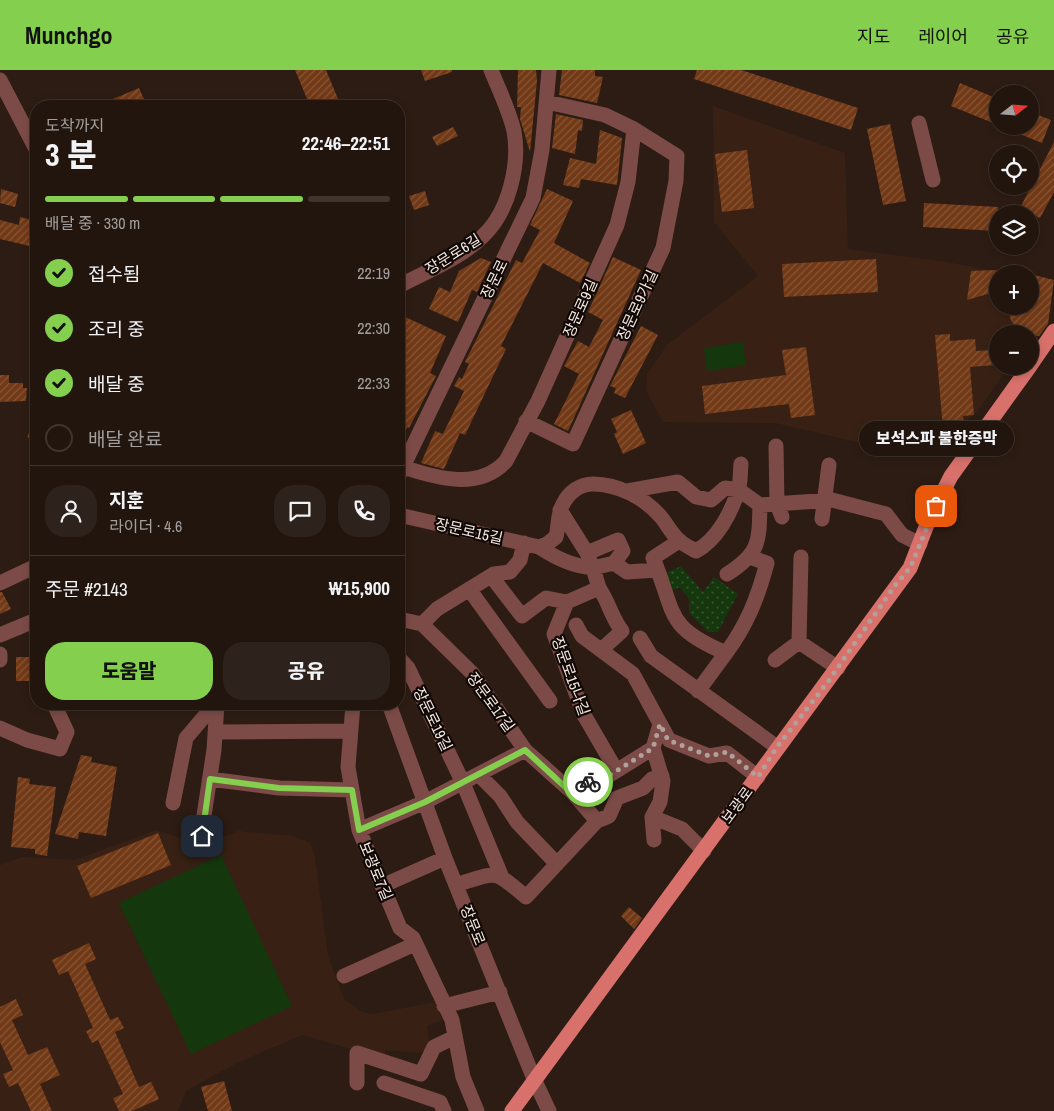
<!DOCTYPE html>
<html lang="ko">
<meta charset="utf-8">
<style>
:root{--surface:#22150e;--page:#2e221c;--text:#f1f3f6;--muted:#a29f9e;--line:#3f342e;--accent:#84cf4d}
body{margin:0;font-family:"Archivo Narrow","Noto Sans KR",sans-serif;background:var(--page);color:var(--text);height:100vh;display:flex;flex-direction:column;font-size:19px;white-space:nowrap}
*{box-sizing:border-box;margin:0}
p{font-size:16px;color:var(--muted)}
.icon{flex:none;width:28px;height:28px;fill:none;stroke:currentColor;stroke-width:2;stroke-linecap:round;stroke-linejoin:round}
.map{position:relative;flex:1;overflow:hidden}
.details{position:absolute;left:30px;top:30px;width:375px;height:610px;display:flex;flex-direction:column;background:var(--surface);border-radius:20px;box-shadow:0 2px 8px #0003,0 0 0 1px var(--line)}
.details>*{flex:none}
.needle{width:32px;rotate:73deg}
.controls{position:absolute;left:989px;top:15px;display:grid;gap:10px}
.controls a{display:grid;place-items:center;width:50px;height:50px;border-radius:50%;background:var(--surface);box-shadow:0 2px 8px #0003,0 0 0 1px var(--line);font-size:25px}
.pin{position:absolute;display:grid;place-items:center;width:42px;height:42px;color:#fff;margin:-21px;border-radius:10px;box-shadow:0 2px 8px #0006}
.courier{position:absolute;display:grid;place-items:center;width:50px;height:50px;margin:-25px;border:4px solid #84cf4d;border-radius:50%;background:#fff;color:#222;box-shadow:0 1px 6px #0007}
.bubble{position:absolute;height:35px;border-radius:18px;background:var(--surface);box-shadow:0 2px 8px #0003,0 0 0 1px var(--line);font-size:16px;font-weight:800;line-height:35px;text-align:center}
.headline em{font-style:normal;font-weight:800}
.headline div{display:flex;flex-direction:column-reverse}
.headline{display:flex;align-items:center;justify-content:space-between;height:85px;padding:0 15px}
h1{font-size:32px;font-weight:800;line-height:38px}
.bar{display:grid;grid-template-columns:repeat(4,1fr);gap:8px 5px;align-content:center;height:60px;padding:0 15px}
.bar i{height:6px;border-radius:4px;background:var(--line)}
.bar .selected{background:var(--accent)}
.bar p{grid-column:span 4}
.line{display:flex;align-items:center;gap:12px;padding:0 15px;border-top:1px solid var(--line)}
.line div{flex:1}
.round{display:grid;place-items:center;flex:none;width:52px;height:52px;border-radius:20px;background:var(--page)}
ol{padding:0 15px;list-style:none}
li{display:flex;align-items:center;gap:15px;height:55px}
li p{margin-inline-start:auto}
li .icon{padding:5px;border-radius:50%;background:var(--accent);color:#111;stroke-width:4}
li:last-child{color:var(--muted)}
li i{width:28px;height:28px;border:2px solid var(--line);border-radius:50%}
.primary-button{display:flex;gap:10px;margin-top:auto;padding:10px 15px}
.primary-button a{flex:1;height:58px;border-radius:20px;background:var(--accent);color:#111;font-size:20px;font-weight:800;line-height:58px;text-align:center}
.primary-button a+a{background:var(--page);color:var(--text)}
header{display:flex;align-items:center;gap:30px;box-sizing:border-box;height:70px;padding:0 25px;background:var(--accent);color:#111}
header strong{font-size:24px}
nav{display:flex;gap:28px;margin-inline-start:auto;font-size:18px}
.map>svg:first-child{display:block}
</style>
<header>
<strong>Munchgo</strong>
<nav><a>지도</a><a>레이어</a><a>공유</a></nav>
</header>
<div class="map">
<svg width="1054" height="1041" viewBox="0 0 1054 1041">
<defs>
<pattern id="grass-dots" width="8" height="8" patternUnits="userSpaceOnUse" patternTransform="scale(1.25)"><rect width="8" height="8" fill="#15370e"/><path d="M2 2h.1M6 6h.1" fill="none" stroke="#385431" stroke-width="1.8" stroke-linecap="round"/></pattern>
<pattern id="building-hatch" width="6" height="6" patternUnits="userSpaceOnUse" patternTransform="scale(1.25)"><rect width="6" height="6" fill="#723916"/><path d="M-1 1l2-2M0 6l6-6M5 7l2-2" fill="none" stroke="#875638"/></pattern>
</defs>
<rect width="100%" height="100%" fill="#2d1c13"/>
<path fill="#382114" d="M713 36 845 83 848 179 947 192 1009 204H998V236H1030L1039 210 1027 264H998V296H1009L977 342 952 363 941 369 857 372 775 353 663 352 646 321 647 304 667 275 758 206 714 152Z
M155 760 194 772 215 771 238 761 293 766 310 773 315 787 328 886 344 929 362 942 373 944 435 932 442 950 427 956 430 978 419 983 385 980V986L358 981 302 965 233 995 186 1021 178 1041H0V795L22 787 75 790Z"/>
<path fill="url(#grass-dots)" d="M681 496 703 522 714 507 738 524 718 562H708L689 543V528L679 517 669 523 666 503Z"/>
<path fill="#15370e" d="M743 272 746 295 707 301 704 278Z
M221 785 292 936 191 984 119 833Z"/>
<path fill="url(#building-hatch)" d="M295 0H326L341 36H310Z
M421 0H452V2L425 11Z
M518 0H536L537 11 530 82 520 49 521 37H517Z
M562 0H595V6L603 7 597 33 559 25Z
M697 0H741L858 38 851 60 694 9Z
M960 13 998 29V55L951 36Z
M139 18 147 36H116L113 29Z
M1030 42 1051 50 1042 73 1002 57 1030 56Z
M556 44 583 50 582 61 578 60 575 84 552 78Z
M890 54 906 131 883 135 867 59Z
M453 57 458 66 437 76 432 67Z
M600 60 622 68 617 115 581 109 579 118 563 115 570 88 596 94Z
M1054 72V122L1040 148 1020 138Z
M747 80 754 138 722 142 715 84Z
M1 119 18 124 15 137 0 133Z
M547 119 573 131 554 173 590 193 580 213 543 193 501 276 506 279 465 365 460 363 444 399 421 393 435 361 443 364 464 321 454 316 459 307 462 309 469 294 465 292 516 190 522 193 540 160 530 155Z
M425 121 429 135 414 140 409 126Z
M924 133 998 137V161L923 157Z
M20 147 36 151 34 177 0 169V150L19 155Z
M613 187 641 200 568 361 554 354 579 304 564 296 578 271 589 277 603 250 588 242Z
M481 188 491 192 477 222 472 220 458 252 429 239 439 217 450 222 459 201Z
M876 189 878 222 784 227 782 194Z
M998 200V221L967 230 971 201Z
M1030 204 1054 210 1048 254 1039 266H1030V264L1018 258 1011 251 1007 236H1030Z
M399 244 446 266 430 303 436 306 409 358 407 357 400 376Z
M641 256 658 265 625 328 614 323 616 318 610 316Z
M950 264V271L975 269 976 281 994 280 995 295 970 297 974 345 963 346 964 361 950 362V358L943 359 935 265Z
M806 277 815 345 791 348 789 334 705 344 702 316 786 305 782 280Z
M0 305H9V313H23V318H27L26 331 0 332Z
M631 340 646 373 623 384 614 364 617 362 611 349Z
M36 347V371L27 367Z
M0 522H2L11 539 0 544Z
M16 587H36V611H16Z
M81 685 92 687 91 692 117 697 106 766 79 762 78 769 55 764Z
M18 707 30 709 29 714 56 717 47 786 35 784V779L11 777Z
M158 763 171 795 91 828 77 796Z
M629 837 642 848 634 859 621 846Z
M89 873 96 889 85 894 110 950 118 947 124 958 115 962 139 1017 151 1012 159 1029 132 1041H119L113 1028 123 1024 98 970 92 973 86 961 93 958 68 901 59 905 52 890Z
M16 929 23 945 12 950 28 985 47 977 60 1005 40 1014 52 1041H31L18 1013 9 1017 3 1004 13 1000 0 972V937Z
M224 1011 232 1041H208L201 1017Z"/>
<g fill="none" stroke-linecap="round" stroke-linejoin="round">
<path stroke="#7c4b47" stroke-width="15" d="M0 10 36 79
M919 53 933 110
M399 216C427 201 462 188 484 165 509 141 520 94 514 61 509 40 499 20 491 0
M526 351 573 374 663 178 676 111 677 86 634 59
M776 376 777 434 782 447
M403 397C436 408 479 421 506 391L538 331 617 155 628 112 634 59 605 45 547 32
M399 405 533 128 542 80 549 0
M627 421 678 412 696 427 711 430 725 418 739 420 760 435 832 430 886 444 902 465 920 474
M560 440 587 483 593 498 614 493 623 481 618 470 587 483
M399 445 539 477C556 488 572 496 593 498L599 518 567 532 554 564 584 645 616 700
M822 449 829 395
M679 471 653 488C676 543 664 557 726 583L698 621
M539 477 547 474 556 467C559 456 557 444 563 434 569 422 580 414 593 414 618 414 645 428 661 447 667 454 672 465 680 471 684 475 691 478 696 481 717 470 731 443 738 421 741 413 740 402 741 394
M801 487 799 572 838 598
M614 493 627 502 657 500
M727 504C760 483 759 472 760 435
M491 506 522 546 546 528 567 532
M0 513 36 496
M599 518C609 532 611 547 622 561L601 580
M469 519 550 631
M399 549 422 554 472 603 525 680 573 723 597 751
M422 554 437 539 494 504 510 502 520 490 524 473
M576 555 582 566 633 604 669 670 709 686 727 683 758 707
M0 565 36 550
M640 568 651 586 777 677
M726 583C747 555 758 527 767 493L749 487
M0 584V590
M399 588 408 598 463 713 501 805
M775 590 799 572
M353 634 348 697 359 760 400 858 413 868 452 950 463 1007 477 1041
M389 634 445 788 534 1009 549 1041
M0 658 27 670 60 679 67 662 54 634
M216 662 351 661
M479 705 500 726 517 752 557 794
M210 709 279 718 352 720
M576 727 592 706 605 708 653 678
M173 733 186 668 215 634
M652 747 682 759 704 781
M359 760 425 732 525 680
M201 765 214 680 217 634
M654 770 652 747 660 732 663 711 653 678 660 654
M456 815C498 802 492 798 526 827L597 751 609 746 617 728 643 718 652 709 662 706
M382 816 445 788
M344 906 415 874
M444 936 500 922
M357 1013V983L421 1004 434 977 455 967
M384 1013 440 1032 444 1041"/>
<path stroke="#d8716b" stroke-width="15" d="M1030 296 1054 261
M512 1041 910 498 928 452 951 406 1030 296"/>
</g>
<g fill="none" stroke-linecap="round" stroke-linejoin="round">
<path stroke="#b0a29a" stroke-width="5" stroke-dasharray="0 9" d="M588 712 592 706 605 708 653 678 660 654 668 670 709 686 727 682 758 707 777 677 827 613 896 514 910 498 936 436"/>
<path stroke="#84cf4d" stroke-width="6" d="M202 766 210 709 279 718 352 720 359 760 425 732 525 680 576 727 588 712"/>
</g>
<g text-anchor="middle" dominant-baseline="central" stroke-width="4.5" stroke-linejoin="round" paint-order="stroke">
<g font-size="15" fill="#f6eae3" stroke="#100805">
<text transform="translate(453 184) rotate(-32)">장문로6길</text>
<text transform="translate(494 209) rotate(-64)">장문로</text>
<text transform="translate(637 235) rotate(-65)">장문로9가길</text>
<text transform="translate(580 238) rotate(-66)">장문로9길</text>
<text transform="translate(469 461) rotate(13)">장문로15길</text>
<text transform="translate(571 606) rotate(70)">장문로15나길</text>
<text transform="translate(491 632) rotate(54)">장문로17길</text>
<text transform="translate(433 649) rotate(64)">장문로19길</text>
<text transform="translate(737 735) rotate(-54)">보광로</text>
<text transform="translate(376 801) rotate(67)">보광로7길</text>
<text transform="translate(473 855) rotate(68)">장문로</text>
</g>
</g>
</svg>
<div class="controls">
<a><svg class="needle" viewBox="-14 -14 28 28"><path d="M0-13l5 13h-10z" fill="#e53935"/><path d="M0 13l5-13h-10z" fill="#a29f9e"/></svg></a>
<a><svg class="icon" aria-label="locate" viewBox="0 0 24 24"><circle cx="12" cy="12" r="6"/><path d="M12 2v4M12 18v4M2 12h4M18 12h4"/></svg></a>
<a><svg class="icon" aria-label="layers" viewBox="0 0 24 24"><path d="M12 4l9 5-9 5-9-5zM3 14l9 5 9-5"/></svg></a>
<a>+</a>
<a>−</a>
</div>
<div class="pin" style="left:936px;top:436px;background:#ea580c"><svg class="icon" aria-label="bag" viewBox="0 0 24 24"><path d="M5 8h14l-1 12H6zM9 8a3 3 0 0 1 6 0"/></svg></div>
<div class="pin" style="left:202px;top:766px;background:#1f2937"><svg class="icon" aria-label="home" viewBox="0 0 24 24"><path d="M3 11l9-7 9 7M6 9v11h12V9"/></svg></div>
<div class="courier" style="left:588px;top:712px"><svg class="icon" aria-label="bike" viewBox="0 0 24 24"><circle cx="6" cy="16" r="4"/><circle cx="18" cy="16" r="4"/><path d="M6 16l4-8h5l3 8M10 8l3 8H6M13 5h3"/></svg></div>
<div class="bubble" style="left:859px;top:351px;width:155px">보석스파 불한증막</div>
<section class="details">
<div class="headline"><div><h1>3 분</h1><p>도착까지</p></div><em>22:46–22:51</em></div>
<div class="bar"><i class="selected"></i><i class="selected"></i><i class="selected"></i><i></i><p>배달 중 · 330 m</p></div>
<ol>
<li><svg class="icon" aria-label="check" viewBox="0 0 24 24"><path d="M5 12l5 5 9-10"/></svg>접수됨<p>22:19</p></li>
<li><svg class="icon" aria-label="check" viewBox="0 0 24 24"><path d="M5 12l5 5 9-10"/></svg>조리 중<p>22:30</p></li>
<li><svg class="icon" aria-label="check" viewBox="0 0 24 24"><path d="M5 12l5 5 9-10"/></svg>배달 중<p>22:33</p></li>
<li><i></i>배달 완료</li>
</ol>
<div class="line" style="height:90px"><a class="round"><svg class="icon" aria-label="person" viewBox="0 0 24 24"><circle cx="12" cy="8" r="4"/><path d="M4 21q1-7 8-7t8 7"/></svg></a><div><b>지훈</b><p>라이더 · 4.6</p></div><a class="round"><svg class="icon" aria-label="chat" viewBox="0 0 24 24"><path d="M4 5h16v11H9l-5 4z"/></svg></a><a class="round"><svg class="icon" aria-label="phone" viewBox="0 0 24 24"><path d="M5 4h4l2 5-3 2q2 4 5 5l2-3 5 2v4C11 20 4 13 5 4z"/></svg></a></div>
<div class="line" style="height:65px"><div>주문 #2143</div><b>₩15,900</b></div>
<div class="primary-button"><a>도움말</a><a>공유</a></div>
</section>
</div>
